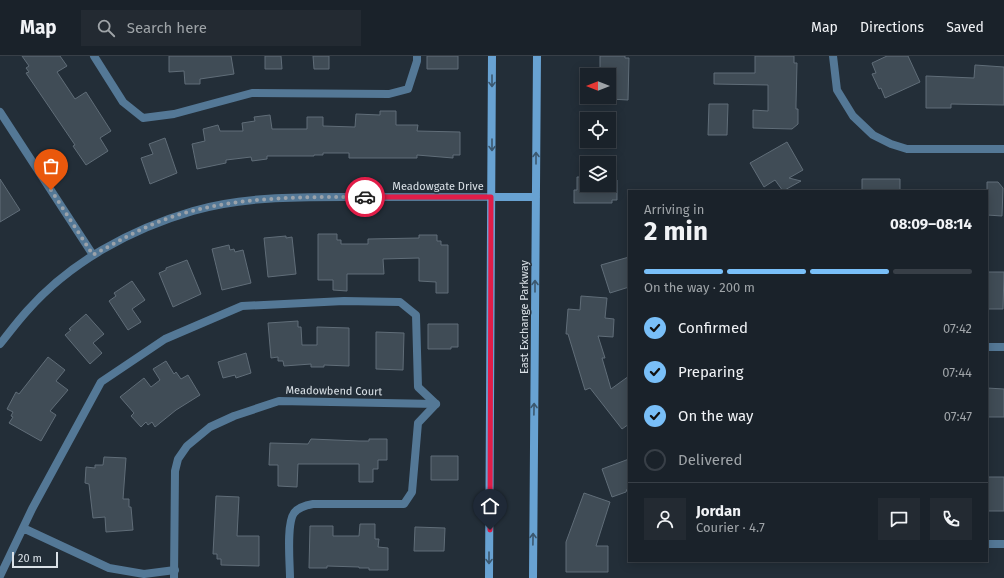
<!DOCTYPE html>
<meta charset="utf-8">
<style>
:root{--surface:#1a222a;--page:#232a32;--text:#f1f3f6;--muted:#9fa4a8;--line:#383f47;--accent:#79bff8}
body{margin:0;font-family:"Fira Sans",sans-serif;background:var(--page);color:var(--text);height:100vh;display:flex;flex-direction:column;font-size:15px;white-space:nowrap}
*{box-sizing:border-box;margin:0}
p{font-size:13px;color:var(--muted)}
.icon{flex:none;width:22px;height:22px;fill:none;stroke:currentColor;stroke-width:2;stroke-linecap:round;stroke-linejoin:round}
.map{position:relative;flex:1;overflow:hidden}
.side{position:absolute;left:628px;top:134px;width:360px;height:372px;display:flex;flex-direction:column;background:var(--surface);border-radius:0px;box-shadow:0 2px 10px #0003,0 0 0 1px var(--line)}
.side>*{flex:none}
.needle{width:26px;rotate:270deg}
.controls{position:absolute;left:580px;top:12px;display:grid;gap:8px}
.controls a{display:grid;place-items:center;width:36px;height:36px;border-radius:0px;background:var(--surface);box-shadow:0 2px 10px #0003,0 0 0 1px var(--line);font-size:20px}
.scale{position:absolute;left:12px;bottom:10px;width:46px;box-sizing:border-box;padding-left:4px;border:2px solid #dae1e7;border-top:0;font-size:11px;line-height:14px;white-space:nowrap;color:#dae1e7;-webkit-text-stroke:3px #232e38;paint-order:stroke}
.pin{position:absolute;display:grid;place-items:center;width:34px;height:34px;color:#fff;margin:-41px -17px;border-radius:50% 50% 50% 0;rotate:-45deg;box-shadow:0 0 4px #0007}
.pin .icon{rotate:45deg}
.courier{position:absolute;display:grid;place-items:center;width:40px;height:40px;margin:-20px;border:3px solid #e11d48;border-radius:50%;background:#fff;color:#222;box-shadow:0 1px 5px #0007}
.head em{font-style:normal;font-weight:700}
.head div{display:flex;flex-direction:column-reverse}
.head{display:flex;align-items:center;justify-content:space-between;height:68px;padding:0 16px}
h1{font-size:26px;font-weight:700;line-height:30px}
.bar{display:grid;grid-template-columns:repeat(4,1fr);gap:6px 4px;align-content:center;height:48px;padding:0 16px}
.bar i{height:5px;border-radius:3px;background:var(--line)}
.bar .on{background:var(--accent)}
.bar p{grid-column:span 4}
.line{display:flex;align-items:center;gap:10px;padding:0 16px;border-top:1px solid var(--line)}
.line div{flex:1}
.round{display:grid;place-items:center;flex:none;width:42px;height:42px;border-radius:0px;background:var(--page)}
ol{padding:0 16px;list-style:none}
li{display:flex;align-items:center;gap:12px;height:44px}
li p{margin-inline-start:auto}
li .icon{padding:4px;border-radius:50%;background:var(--accent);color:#111;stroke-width:4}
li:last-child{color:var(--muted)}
li i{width:22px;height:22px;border:2px solid var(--line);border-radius:50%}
header{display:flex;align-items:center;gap:24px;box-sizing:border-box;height:56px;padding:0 20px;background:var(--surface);border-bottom:1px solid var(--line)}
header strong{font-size:19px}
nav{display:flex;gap:22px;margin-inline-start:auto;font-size:14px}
.search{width:280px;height:36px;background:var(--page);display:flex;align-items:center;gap:10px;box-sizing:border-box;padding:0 14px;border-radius:0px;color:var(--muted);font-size:15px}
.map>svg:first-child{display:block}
</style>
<header>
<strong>Map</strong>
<div class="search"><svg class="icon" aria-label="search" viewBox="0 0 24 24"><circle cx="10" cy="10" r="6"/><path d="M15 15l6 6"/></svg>Search here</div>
<nav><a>Map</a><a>Directions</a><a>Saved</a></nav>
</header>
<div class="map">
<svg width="1004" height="522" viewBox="0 0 1004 522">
<rect width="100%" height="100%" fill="#232e38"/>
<path fill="#404c56" stroke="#606d78" d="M22 0H60L67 10 57 16 75 43 86 36 111 75 100 82 108 95 86 109 73 90 75 89 26 17 29 16 26 12 29 10Z
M169 0H231L234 18 200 23V28H185L184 15 169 16Z
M265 0H281L282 13H265Z
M313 0H329V13H314Z
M427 0H458V13H427Z
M600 0H625V2H629L628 44 610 43 609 19H600Z
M755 0H794V7H797L796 48V53H798V68L792 73 753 72V54L768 55V29L714 28V17H755Z
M887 0H908L920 26 885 42 881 32 879 33 872 18 876 17 872 7Z
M975 9 1004 11V49L951 48V52H926V20L974 22Z
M709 48H728L727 79H708Z
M380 55H396V69H418L417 75 460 76V99H453V102L417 99V102H349V97H323V99H314V100H267V103L252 105 251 101 226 104V107L197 113 192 88 205 85 203 73 218 69 220 75H243L242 67 255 65 254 61 270 59 272 73H307V61H323V70L355 71 356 58 380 59Z
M165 82 177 117 150 128 141 102 153 98 149 88Z
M787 86 803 114 789 122 801 125 783 135 775 124 764 131 750 107Z
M577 121H587V129H609V121H613V124H617V144H612V147H574V134H577Z
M0 123 20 154 0 166Z
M862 123H900V135H862Z
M987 126H998L1003 132 1002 160 987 159Z
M318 178H337V184H341V188H368V183L419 182V179H437V185H441V189H448V237H436V226L419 225V202L383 203 384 218H347V235L333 234V224H318Z
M286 180V182L292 181 296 218 268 221 264 182Z
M229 189 230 194 234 193 235 196 243 194 251 227 222 234 212 193Z
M629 201V231L610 237 601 209Z
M187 204 201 238 173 251 159 217 166 214V212Z
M987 216H1004L1003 253H987Z
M132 225 145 244 132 253 141 266 128 274 109 245 116 240 114 237Z
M581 240 607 242 605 262 614 263 613 281 598 280 605 302H602L611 333 629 320V368L622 373 590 332 585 334 568 278H566L568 253 580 254Z
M86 258 104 278 93 287 102 297 90 308 65 279 71 274 69 273Z
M298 265V271H301L302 289H317V271L349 272V310L324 309V311H311V308L284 310 283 305H278V301L271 302 268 267Z
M428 268H458V291H451V293H428Z
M376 276 404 277 403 314 376 313Z
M246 297 251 317 236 322 235 319 223 322 218 306Z
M48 301 65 314 56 325 68 334 50 355 56 359 41 385 9 367 13 361 11 360 13 356 7 353 16 336 19 338Z
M166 305 174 318 176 316 181 323 188 319 200 339 176 354 155 371 152 366 148 369 146 366 141 371 131 360 134 357 120 341 144 322 151 331 160 324 153 313Z
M987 332 1004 333V361H987Z
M311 383 359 385H369V383H387V404H378V413H373V426H359V408H298L297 431 278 430V409H269L270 387 308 388Z
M431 400H458V424H431Z
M104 401 126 402 123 443H129V451H131L133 474 106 476 105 461 93 462 89 428 85 427 86 411 95 412V409H103Z
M629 403V432L627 433 626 436 612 441 602 413Z
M988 421H1004V455H987Z
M584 437 610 446 596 490H608V516H566V486Z
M216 440 239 441 237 480H259V510L221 509V503H217V498H213Z
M360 468H375V483H379L378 491 388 492V514H369V512H359V511L327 510V512H309L310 470H333V480H359Z
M415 471 445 472 444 495H414Z"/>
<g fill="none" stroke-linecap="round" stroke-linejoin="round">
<path stroke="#547896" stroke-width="8" d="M94 0 123 46 143 62 174 58 252 37 389 38 408 33 417 5V0
M23 472 109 512 144 518 175 514
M0 520 32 453 101 326 165 283 242 250 344 245 400 246 416 259 418 331 436 348 418 367 412 436 404 448H313C307 449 298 452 294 457 286 468 290 508 290 522"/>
<path stroke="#547896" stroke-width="8" d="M833 0 837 34 853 60 873 79 891 88 907 93H1004
M0 56 93 199
M0 288C9 277 17 266 27 255 70 206 131 173 193 155 243 140 303 141 355 141 401 141 446 141 491 141
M987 291H1004
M987 488H1004
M174 522 175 415 178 403 187 390 210 371 234 360 279 345 436 348"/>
<path stroke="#68a2d2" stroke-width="8" d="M491 141H536
M489 522 492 0
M533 522 537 0"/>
</g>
<defs><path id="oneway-shaft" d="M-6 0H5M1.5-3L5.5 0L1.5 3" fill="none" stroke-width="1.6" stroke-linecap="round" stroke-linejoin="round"/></defs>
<g stroke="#3b576e">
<use href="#oneway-shaft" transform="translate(492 25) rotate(90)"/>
<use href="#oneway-shaft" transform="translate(492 89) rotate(90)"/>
<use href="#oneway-shaft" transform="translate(536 102) rotate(-90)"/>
<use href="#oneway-shaft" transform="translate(535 230) rotate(-90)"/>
<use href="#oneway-shaft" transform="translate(534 353) rotate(-89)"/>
<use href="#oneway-shaft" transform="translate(533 483) rotate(-89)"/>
<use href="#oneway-shaft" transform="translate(489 502) rotate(90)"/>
</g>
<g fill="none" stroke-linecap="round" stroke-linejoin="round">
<path stroke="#9aa2aa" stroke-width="4" stroke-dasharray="0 7.2" d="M51 134 93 199C115 187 136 175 158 166 224 140 296 141 365 141"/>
<path stroke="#e11d48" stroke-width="5" d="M365 141H491L490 474"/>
</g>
<g text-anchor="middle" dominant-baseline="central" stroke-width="3" stroke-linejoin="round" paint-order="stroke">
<g font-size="11" fill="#dae1e7" stroke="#232e38">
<text x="438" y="130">Meadowgate Drive</text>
<text transform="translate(524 261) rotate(-90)">East Exchange Parkway</text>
<text transform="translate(334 335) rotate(1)">Meadowbend Court</text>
</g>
</g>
</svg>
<div class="controls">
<a><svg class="needle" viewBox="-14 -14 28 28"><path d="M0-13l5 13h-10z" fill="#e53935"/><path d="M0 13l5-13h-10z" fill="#9fa4a8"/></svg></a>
<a><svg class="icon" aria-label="locate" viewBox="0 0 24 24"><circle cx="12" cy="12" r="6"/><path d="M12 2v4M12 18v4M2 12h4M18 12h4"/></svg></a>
<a><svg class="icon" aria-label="layers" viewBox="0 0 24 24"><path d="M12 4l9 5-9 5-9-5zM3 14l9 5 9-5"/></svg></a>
</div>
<div class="scale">20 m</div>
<div class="pin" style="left:51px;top:134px;background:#ea580c"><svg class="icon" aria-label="bag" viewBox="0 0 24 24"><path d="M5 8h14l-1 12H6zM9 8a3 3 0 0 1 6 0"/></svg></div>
<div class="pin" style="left:490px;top:474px;background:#1f2937"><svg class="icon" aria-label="home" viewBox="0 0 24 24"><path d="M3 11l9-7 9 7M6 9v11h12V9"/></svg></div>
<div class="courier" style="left:365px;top:141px"><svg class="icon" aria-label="car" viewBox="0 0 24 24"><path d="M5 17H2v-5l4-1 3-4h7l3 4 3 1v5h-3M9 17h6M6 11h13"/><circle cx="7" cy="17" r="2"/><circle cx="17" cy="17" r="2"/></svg></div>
<section class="side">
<div class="head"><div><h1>2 min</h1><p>Arriving in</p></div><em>08:09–08:14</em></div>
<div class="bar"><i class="on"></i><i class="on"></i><i class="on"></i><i></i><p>On the way · 200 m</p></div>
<ol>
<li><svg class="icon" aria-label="check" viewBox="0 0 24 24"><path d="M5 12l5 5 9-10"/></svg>Confirmed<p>07:42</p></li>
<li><svg class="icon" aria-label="check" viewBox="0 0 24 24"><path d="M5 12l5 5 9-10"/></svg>Preparing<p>07:44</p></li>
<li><svg class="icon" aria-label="check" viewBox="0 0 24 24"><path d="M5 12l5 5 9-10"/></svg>On the way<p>07:47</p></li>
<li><i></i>Delivered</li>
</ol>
<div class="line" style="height:72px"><a class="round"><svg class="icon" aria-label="person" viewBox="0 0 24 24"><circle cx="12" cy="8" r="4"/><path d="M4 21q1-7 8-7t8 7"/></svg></a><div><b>Jordan</b><p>Courier · 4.7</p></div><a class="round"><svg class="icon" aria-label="chat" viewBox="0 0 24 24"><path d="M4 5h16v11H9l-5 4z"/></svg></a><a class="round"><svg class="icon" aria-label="phone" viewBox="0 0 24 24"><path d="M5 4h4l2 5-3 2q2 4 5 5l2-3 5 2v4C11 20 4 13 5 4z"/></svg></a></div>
</section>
</div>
